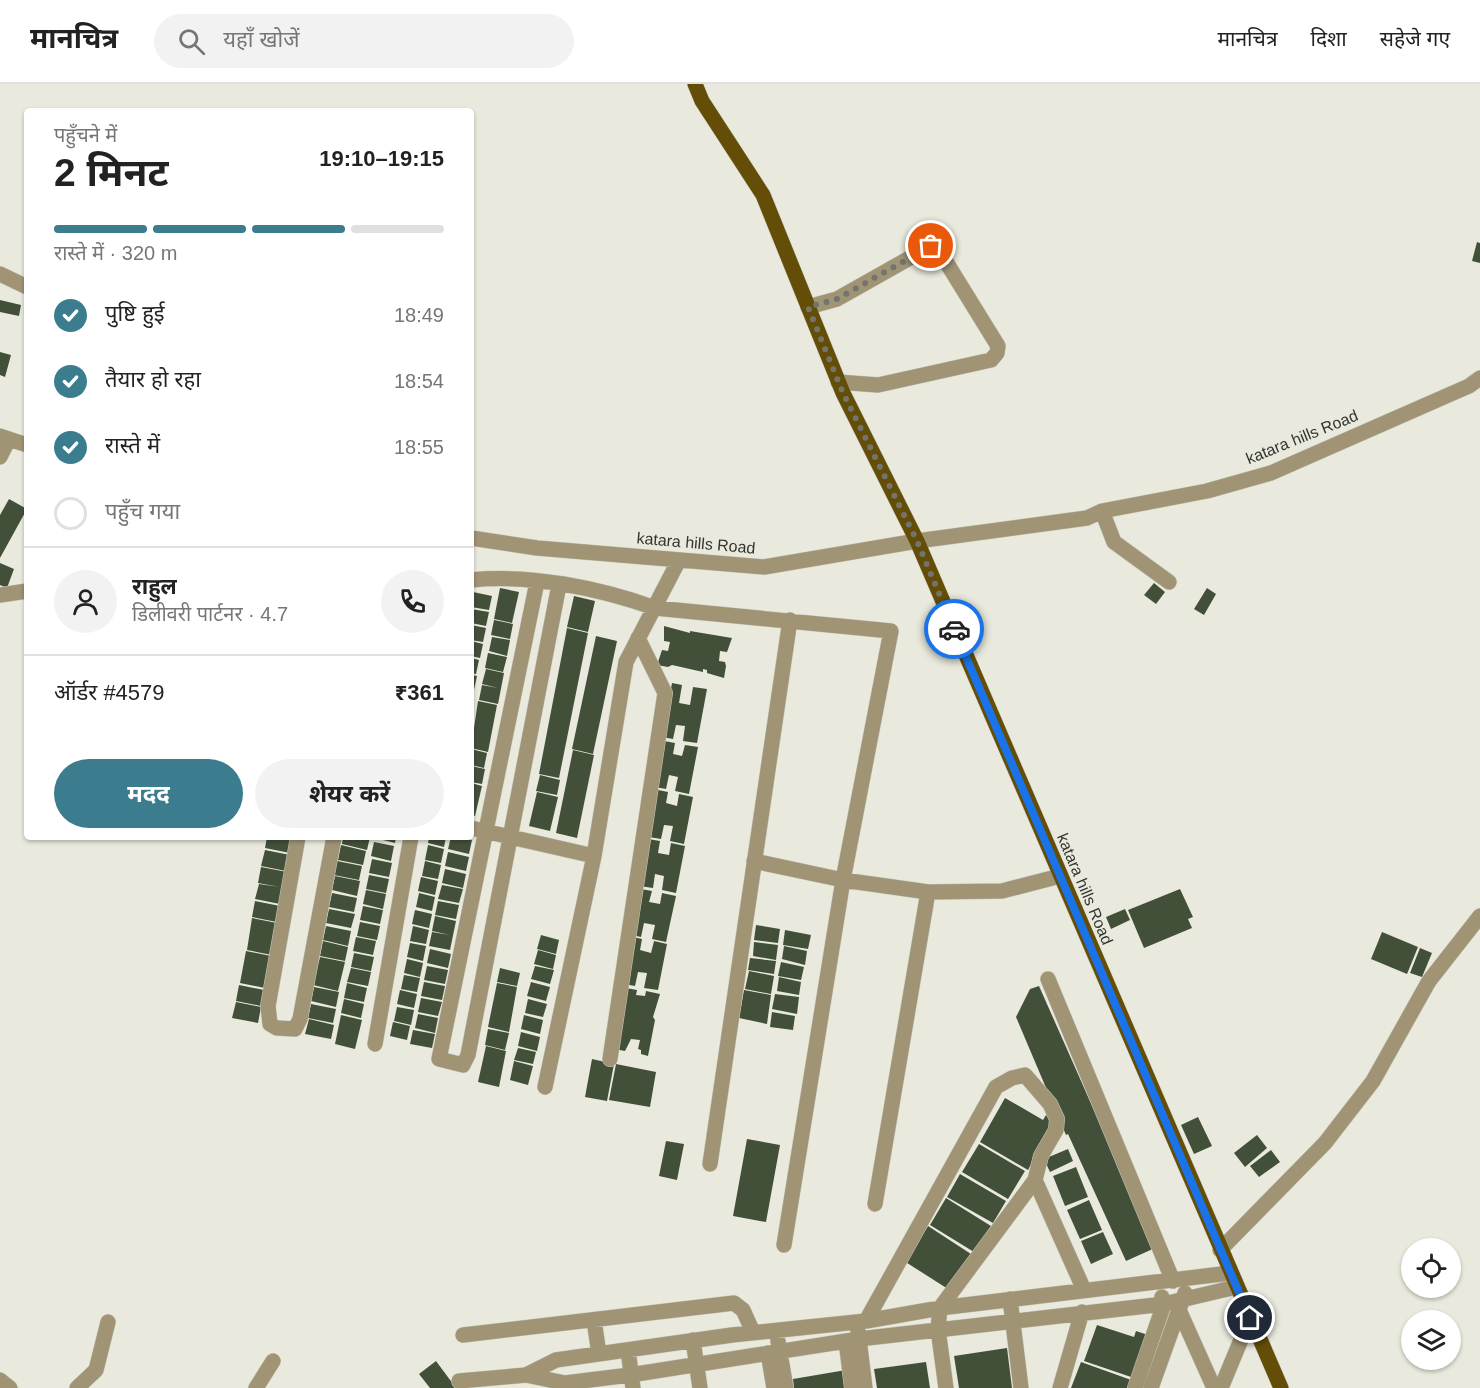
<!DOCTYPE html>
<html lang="hi">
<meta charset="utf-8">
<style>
:root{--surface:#fff;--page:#f2f2f2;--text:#222;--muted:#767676;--line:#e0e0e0;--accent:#3b7d8e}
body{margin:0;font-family:Arial,"Noto Sans Devanagari",sans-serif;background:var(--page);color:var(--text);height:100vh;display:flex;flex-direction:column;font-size:22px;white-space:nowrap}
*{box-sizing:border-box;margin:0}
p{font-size:20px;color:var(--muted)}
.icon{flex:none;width:33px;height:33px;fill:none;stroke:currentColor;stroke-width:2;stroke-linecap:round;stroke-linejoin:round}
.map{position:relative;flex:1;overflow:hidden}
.drawer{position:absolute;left:24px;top:24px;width:450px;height:732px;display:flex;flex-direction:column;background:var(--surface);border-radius:6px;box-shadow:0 2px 4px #0004}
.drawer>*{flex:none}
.buttons{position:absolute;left:1401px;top:1154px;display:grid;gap:12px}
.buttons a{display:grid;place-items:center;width:60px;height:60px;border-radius:50%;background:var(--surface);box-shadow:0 2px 4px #0004;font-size:30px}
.pin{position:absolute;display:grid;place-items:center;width:51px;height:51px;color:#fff;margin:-26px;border:3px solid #fff;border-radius:50%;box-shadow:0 2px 6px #0007}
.courier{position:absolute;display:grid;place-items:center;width:60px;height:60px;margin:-30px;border:4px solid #1a73e8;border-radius:50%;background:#fff;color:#222;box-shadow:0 2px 8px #0007}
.headline em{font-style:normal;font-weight:700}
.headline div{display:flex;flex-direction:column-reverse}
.headline{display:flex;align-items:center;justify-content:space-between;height:102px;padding:0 30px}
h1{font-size:39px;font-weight:700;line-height:45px}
.bar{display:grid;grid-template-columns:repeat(4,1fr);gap:9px 6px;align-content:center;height:72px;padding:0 30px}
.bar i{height:8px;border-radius:4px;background:var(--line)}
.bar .active{background:var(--accent)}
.bar p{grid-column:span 4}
.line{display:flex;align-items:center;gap:15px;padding:0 30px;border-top:2px solid var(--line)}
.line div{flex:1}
.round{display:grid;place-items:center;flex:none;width:63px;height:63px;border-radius:32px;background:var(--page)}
ol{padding:0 30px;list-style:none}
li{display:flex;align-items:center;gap:18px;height:66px}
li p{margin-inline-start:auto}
li .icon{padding:6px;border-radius:50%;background:var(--accent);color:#fff;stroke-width:4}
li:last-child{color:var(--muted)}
li i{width:33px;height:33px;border:3px solid var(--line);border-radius:50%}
.cta{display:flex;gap:12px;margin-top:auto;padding:12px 30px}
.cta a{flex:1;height:69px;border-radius:36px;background:var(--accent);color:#fff;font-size:24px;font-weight:700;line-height:69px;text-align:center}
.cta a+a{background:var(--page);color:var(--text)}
header{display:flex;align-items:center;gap:36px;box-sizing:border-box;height:84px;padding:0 30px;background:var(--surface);border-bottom:2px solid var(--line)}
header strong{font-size:28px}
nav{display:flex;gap:33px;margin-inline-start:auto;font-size:21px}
.search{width:420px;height:54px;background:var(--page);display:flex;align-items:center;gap:15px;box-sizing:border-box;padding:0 21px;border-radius:33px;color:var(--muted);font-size:22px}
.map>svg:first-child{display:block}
</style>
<header>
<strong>मानचित्र</strong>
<div class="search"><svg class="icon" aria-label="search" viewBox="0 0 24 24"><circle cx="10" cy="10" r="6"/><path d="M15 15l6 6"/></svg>यहाँ खोजें</div>
<nav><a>मानचित्र</a><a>दिशा</a><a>सहेजे गए</a></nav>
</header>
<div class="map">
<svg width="1480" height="1304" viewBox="0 0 1480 1304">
<rect width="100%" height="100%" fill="#e9eadd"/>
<path fill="#435039" d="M1477 158 1480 159V179L1472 177Z
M0 216 21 221 19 232 0 228Z
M0 268 11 271 5 293 0 291Z
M9 415 27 425 0 474V431Z
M0 479 14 485 7 504 0 501Z
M1154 499 1165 508 1156 520 1144 511Z
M500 504 519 508 512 539 494 535Z
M1207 504 1216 510 1204 531 1194 525Z
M473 508 492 512 489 526 471 523Z
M574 512 595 517 588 548 567 543Z
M471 525 489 528 486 542 471 539Z
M494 536 513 540 510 555 491 551Z
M471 541 486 544 483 558 471 556Z
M664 542 690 549V547L732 554 727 568 720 567 719 577 725 578 726 582 724 594 707 589V586L703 585V588L672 581 668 583 657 581 662 566 668 567 670 558 664 557Z
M567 544 588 549 559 694 539 690Z
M596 552 617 557 593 670 572 665Z
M492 553 510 556 507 572 489 567Z
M471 557 483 560 480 574 471 572Z
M488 569 507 573 503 588 485 584Z
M471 574 479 576 476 590 471 589Z
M486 585 504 589 498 620 479 616 482 601 498 604 482 600Z
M471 591 477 592 474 606H471Z
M672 599 682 601 679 619 690 621 693 603 707 605 697 659 683 657 685 642 676 641 673 655 662 653Z
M478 617 497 621 488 668 471 664Z
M664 657 675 659 673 670 682 672 685 661 698 663 689 710 675 707 678 693 669 691 666 705 655 703Z
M471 665 487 669 484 684 471 681Z
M573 666 594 671 577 754 556 749Z
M471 682 485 685 482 700 471 698Z
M540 691 560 696 557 711 536 707Z
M471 699 482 702 475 732 471 731Z
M658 706 668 708 666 719 677 722 679 710 693 713 684 760 670 757 673 742 664 741 661 755 649 753Z
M537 708 558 713 550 747 529 742Z
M267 753H291L290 769 265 764Z
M343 753H370L367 766 342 760Z
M371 753H396L395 759Z
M429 753H446L444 763 428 759Z
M451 753 472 756 469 770 448 765Z
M648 755 660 757 658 769 669 771 671 759 685 762 676 809 662 806 664 792 655 790 653 804 639 802Z
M374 758 394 762 391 777 371 772Z
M341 761 366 767 363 781 338 776Z
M428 761 444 765 441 779 425 776Z
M265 766 290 771 286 787 261 782Z
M448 768 469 773 466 787 445 782Z
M372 775 392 779 389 793 369 789Z
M337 777 362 782 359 796 334 791Z
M425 777 441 781 438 795 422 792Z
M261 783 287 788 280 820 255 815 259 800 280 803 258 799Z
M445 785 466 790 463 804 442 799Z
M369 791 389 795 386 809 366 805Z
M335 792 360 797 357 812 332 806Z
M421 793 438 797 435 811 418 807Z
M442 801 463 805 459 819 438 815Z
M641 805 652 807 649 818 660 820 662 809 676 812 666 858 652 855 655 841 644 839 641 853 632 851Z
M1180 805 1193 833 1188 835 1192 844 1144 864 1128 826Z
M366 806 386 810 383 825 363 820Z
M332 809 357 814 354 828 329 823Z
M419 809 435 813 432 827 416 823Z
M255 817 280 822 277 838 252 833Z
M438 817 459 821 456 835 435 831Z
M363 822 383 826 380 840 360 836Z
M329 825 355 830 351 844 326 839Z
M1125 825 1130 836 1111 845 1106 833Z
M415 826 432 830 429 844 412 840Z
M435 832 456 837 450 866 429 862 432 848 450 851 432 847Z
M252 834 277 839 272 871 247 866Z
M360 838 380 842 377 856 357 852Z
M756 841 780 845 778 859 754 856Z
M326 842 351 847 348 862 323 856Z
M413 842 429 846 426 860 410 857Z
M785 846 811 851 808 865 783 861Z
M1382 848 1418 863 1407 890 1371 875Z
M541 851 559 856 556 870 537 865Z
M356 853 376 857 373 871 353 867Z
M633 853 642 855 640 866 651 869 654 857 667 860 658 906 644 904 647 889 638 888 635 902 624 900Z
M323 857 348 863 345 877 320 872Z
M754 858 778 861 776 876 753 872Z
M410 859 426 862 423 877 407 873Z
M784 862 807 867 805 881 782 875Z
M1420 864 1432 869 1422 893 1410 889Z
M430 865 451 870 448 884 427 879Z
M538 866 556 871 553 885 534 880Z
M246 867 271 872 265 904 240 899Z
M354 869 374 873 371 887 351 883Z
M320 873 345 878 338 907 313 901Z
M750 874 776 877 774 890 748 886Z
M407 875 423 879 420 893 404 889Z
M781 878 804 883 801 896 778 892Z
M427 882 448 886 445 900 424 896Z
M535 882 554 886 550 900 531 895Z
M351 884 371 888 368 902 347 898Z
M500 884 520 889 517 902 497 898Z
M749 887 774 892 771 910 745 905Z
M404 891 420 894 417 908 401 905Z
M779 893 801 898 799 911 777 907Z
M424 898 445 902 442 916 421 912Z
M531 898 550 903 546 917 527 912Z
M347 899 367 904 364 918 344 914Z
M497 899 517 903 509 948 488 943Z
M239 901 264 906 261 922 236 917Z
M1039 902 1155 1164 1126 1177 1068 1050 1066 1051 1016 933 1030 905Z
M314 903 339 908 336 923 311 917Z
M626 904 637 906 636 911 645 912 646 907 660 910 653 933 655 936 648 972 641 970V966L638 965 640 956 631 955 625 967 614 965Z
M400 906 417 910 414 924 397 920Z
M744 906 771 911 767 940 739 934Z
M775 910 799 913 797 930 772 925Z
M421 914 442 918 438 932 418 928Z
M344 915 364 920 361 934 341 929Z
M528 915 547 920 543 933 525 929Z
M236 918 261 923 258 939 232 934Z
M311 920 336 925 333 939 308 934Z
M397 923 414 926 411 941 394 937Z
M772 928 795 932 793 946 770 943Z
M418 930 438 934 435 949 415 944Z
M341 931 362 936 355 965 335 960Z
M524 931 543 936 540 950 521 945Z
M309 935 334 941 331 955 305 950Z
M393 938 410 942 407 956 390 952Z
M488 945 509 949 505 966 485 961Z
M413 946 435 950 432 964 410 960Z
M521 948 540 953 537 967 518 962Z
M486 962 506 967 499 1003 478 998Z
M518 964 536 968 533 980 514 976Z
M592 975 614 980 607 1017 585 1013Z
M514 977 533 982 528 1001 510 996Z
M616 980 656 988 650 1023 609 1016Z
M1005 1014 1043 1036 1046 1031 1055 1036 1028 1086 980 1058Z
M1198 1033 1212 1062 1194 1070 1181 1041Z
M1257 1051 1267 1064 1245 1083 1234 1069Z
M747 1055 780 1061 766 1138 733 1132Z
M666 1057 684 1060 677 1096 659 1092Z
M979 1060 1025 1087 1008 1115 962 1088Z
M1068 1065 1073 1077 1050 1088 1044 1075Z
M1271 1066 1280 1078 1259 1093 1250 1082Z
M1076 1083 1088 1113 1065 1122 1053 1092Z
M960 1090 1006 1117 993 1139 947 1113Z
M946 1114 991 1142 974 1168 930 1141Z
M1089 1116 1102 1146 1080 1155 1067 1126Z
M928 1142 971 1170 948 1205 904 1177Z
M1103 1148 1113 1170 1091 1180 1081 1157Z
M1097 1241 1134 1253 1136 1247 1148 1251 1134 1294 1084 1277Z
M1007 1264 1012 1304H959L954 1272Z
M436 1277 456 1304H430L419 1290Z
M926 1278 930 1304H877L874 1285Z
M1081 1278 1134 1297 1131 1304H1071Z
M846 1286 850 1304H794L793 1295Z"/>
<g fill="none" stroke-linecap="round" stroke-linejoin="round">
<g stroke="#c5c6ba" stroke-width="16">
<path id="minor" d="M0 190 27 203
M808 223 837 215 931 162 940 168 998 262 997 269 991 276 878 301 838 298
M0 352 27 361
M0 373 9 355
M1102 427 1114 458 1169 498
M471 454 537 464 764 483 917 457 1087 434 1102 427 1207 407 1271 389 1469 302 1480 294
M471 496C531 490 599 504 655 524L891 547 843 796 784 1161
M537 498 439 975 463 981 468 971 559 501
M0 511 27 507
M471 744 594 772
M298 753 268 922 270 940 277 944 295 945 300 935 334 753
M754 777 843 796 928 808 875 1120
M928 808 1002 807 1060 792
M1048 895 1173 1197
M375 960 411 753
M610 975 665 609 638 554
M545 1003 594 772 626 578 679 476
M710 1080 790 536
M1220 1166 1325 1059 1373 997 1429 897 1480 832
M1010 1215 1021 1304
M1180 1228 1214 1304
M594 1236 599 1270
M866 1237 996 1003 1012 994 1025 991 1050 1020 1057 1035 1056 1046 1041 1072 1035 1096
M858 1247 865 1304
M463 1251 734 1219 743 1226 753 1248
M693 1256 700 1304
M778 1257 786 1304
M846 1257 852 1304
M628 1266 633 1304
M768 1269 774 1304
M526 1291 556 1276 732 1251 866 1237 940 1224 1230 1189
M0 1296 10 1304
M459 1297 526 1291 565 1299 630 1291 859 1255 1164 1220 1236 1203
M77 1304 96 1286 108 1238
M256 1304 273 1277
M946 1304 938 1245 940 1224 1035 1096 1084 1206
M1060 1304 1082 1228
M1135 1304 1164 1220 1162 1213
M1151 1304 1185 1209
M1221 1304 1250 1234"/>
</g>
<g stroke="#c5c6ba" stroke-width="16">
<path id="major" d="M695 0 702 17 763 111 843 309 917 457 1281 1304"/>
</g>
<use href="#minor" stroke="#a09475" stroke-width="15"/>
<use href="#major" stroke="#644e07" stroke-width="15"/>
</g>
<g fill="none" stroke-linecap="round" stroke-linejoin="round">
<path stroke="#73746c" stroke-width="6" stroke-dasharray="0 10.8" d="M931 162 837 215 808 223 843 309 917 457 954 545"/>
<path stroke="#1a73e8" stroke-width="8" d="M954 545 1250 1234"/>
</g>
<g text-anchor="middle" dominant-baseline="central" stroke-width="6" stroke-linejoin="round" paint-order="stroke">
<g font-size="16" fill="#33342f" stroke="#e9eadd">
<text transform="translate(1302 353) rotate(-22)">katara hills Road</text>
<text transform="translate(696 459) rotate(5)">katara hills Road</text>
<text transform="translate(1085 805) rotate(67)">katara hills Road</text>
</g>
</g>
</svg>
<div class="buttons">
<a><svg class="icon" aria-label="locate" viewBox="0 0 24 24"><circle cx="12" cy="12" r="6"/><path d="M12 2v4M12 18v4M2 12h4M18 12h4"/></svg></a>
<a><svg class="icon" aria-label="layers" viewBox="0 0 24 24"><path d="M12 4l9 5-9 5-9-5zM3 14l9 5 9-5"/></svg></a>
</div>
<div class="pin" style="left:931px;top:162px;background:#ea580c"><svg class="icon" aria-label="bag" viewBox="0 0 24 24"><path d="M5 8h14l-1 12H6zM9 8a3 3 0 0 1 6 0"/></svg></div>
<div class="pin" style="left:1250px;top:1234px;background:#1f2937"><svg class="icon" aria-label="home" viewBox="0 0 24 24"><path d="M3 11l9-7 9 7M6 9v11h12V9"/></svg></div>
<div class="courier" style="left:954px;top:545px"><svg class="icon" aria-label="car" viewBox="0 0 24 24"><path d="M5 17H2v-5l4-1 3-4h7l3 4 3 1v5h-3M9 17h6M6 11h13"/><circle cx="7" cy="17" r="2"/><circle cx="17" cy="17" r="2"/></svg></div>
<section class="drawer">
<div class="headline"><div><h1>2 मिनट</h1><p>पहुँचने में</p></div><em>19:10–19:15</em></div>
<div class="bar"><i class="active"></i><i class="active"></i><i class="active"></i><i></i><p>रास्ते में · 320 m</p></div>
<ol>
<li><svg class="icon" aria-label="check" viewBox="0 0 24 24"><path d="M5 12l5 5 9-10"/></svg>पुष्टि हुई<p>18:49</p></li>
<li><svg class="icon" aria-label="check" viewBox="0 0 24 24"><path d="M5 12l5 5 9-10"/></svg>तैयार हो रहा<p>18:54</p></li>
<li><svg class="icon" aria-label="check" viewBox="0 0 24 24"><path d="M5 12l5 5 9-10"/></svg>रास्ते में<p>18:55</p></li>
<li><i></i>पहुँच गया</li>
</ol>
<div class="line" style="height:108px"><a class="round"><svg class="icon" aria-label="person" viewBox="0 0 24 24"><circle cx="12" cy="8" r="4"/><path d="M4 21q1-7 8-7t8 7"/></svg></a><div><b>राहुल</b><p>डिलीवरी पार्टनर · 4.7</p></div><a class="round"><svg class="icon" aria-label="phone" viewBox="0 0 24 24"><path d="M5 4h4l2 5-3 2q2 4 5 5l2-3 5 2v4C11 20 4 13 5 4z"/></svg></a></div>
<div class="line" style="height:78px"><div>ऑर्डर #4579</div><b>₹361</b></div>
<div class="cta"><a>मदद</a><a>शेयर करें</a></div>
</section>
</div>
